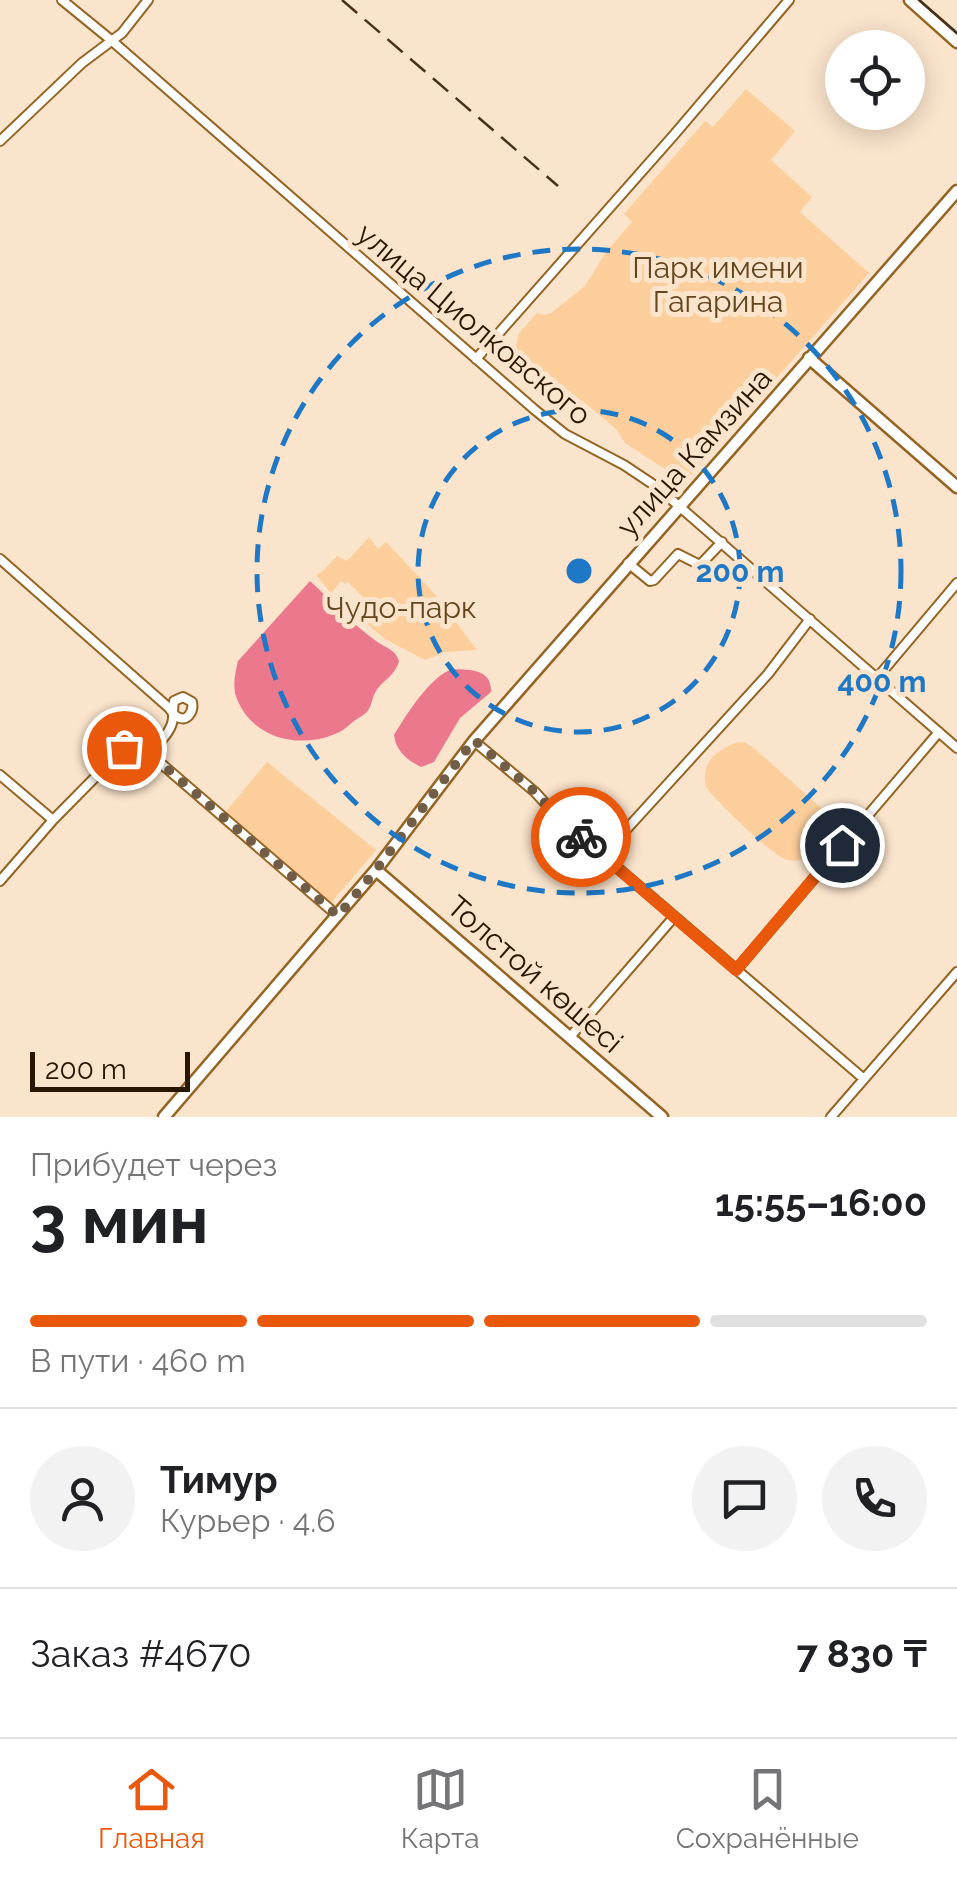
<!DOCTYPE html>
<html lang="ru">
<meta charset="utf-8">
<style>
:root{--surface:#fff;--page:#f2f2f2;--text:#202124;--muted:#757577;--line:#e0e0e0;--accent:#ea580c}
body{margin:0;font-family:Raleway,sans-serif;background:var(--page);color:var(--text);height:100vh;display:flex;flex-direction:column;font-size:38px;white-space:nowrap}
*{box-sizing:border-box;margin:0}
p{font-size:32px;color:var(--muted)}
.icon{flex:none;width:55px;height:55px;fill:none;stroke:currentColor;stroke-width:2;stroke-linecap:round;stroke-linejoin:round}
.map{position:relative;height:1117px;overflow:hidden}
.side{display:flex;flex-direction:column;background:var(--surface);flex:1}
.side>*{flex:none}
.fabs{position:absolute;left:825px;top:30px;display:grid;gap:20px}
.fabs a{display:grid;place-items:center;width:100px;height:100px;border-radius:50%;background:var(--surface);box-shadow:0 5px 25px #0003;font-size:50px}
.scale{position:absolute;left:30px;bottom:25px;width:160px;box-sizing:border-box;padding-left:10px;border:5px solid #291600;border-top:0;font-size:28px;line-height:35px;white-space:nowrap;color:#291600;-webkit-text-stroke:8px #fbe4cc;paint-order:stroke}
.pin{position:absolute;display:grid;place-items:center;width:85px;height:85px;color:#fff;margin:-42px;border:5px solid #fff;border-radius:50%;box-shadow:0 2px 10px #0007}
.courier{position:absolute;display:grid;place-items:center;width:100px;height:100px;margin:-50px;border:8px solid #ea580c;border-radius:50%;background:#fff;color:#222;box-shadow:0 2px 12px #0007}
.head em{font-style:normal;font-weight:700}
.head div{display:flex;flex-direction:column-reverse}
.head{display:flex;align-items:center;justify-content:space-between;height:170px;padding:0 30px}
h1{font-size:65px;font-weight:700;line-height:75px}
.bar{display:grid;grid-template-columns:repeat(4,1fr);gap:15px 10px;align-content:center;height:120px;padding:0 30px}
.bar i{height:12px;border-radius:8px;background:var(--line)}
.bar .selected{background:var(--accent)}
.bar p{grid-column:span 4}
.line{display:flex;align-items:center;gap:25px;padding:0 30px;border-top:2px solid var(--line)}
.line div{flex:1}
.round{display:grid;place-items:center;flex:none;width:105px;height:105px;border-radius:52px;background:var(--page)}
.tabs{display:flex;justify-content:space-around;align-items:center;height:140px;border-top:2px solid var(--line);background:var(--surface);font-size:28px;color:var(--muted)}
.tabs a{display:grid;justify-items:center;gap:5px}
.tabs .selected{color:var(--accent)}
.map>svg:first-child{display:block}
</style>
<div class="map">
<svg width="957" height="1117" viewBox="0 0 957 1117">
<rect width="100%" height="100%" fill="#fbe4cc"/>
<path fill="#fcce9b" d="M746 89 795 131 771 160 812 197 800 212 869 273 685 482 625 443 616 429 590 407 515 350 519 333 537 313 544 315 551 313 585 286 606 252 632 222 624 214 705 121 713 127Z
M369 537 378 549 386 542 433 592 477 650 445 652 425 660 385 639 354 613 366 600 348 582 345 584 341 581 331 593 316 575 324 570 337 556 347 561Z
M738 742 746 743 755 749 821 808C836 830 816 866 788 860 774 858 716 801 706 787 700 763 717 749 738 742Z
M267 762 376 850 330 904 224 814Z"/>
<path fill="#eb788d" d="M310 581C332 601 352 624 376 641 386 648 395 649 399 661 395 676 384 679 376 691 372 697 372 706 367 712 364 715 358 718 354 721 348 726 343 731 335 734 299 749 253 739 237 699 232 688 235 673 238 661Z
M453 669C471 670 492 669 491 692L460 718 434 762 421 767C407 760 396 751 394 735 406 715 431 675 453 669Z"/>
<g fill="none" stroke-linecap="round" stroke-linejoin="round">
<g stroke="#956423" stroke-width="12">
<path id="minor" d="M62 0 111 40 535 410 565 434 624 465 657 487 957 748
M0 141 82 63 122 33 148 0
M476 359 673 136 789 0
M0 559 168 707C171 710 173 714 176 716 187 724 194 711 192 702L183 697 174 701C173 707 173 712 173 718 172 732 158 743 150 754
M628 563 650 581 654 580 678 554 700 565 722 542
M877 678 957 583
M474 741 535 792 555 814 864 1079
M0 775 53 820
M603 855 768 674 810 619
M0 881 53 820 124 748 132 745 150 754 338 916
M736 970 939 732
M570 1037 674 917
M831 1117 957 972"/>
</g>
<g stroke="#956423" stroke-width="15">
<path id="major" d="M910 0 957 42
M809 358 957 487
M376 870 662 1117
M164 1117 376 870 474 741 957 191"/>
</g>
<use href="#minor" stroke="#fff" stroke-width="8"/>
<use href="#major" stroke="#fff" stroke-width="10"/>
<path stroke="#46321c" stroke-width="2.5" d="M919 0 957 33"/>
<path stroke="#46321c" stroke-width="2.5" stroke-dasharray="20 10" stroke-linecap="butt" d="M342 0 558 186"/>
</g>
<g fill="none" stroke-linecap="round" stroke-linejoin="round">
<path stroke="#725e47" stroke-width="10" stroke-dasharray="0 18" d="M124 748 132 745 150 754 338 916 376 870 474 740 535 792 555 814 581 837"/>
<path stroke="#ea580c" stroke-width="12" d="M581 837 736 970 842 845"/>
</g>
<g fill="none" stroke="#1e78c5" stroke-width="5" stroke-dasharray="18 12">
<circle cx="579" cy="571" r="161"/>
<circle cx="579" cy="571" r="322"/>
</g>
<g text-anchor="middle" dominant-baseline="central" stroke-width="10" stroke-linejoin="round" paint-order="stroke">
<g font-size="30" fill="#64451e" stroke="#fbe4cc">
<text x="718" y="267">Парк имени<tspan x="718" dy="34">Гагарина</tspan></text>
<text x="401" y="607">Чудо-парк</text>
</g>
<g font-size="30" fill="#291600" stroke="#fbe4cc">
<text transform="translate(474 324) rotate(40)">улица Циолковского</text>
<text transform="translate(694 452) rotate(-48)">улица Камзина</text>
<text transform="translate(535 974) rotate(41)">Толстой көшесі</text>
</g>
</g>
<circle cx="579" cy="571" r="15" fill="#1e78c5" stroke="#fbe4cc" stroke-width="5"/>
<g font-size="30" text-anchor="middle" font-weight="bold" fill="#1e78c5" stroke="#fbe4cc" stroke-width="10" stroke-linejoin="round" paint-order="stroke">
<text x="740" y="582">200 m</text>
<text x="882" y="692">400 m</text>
</g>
</svg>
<div class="fabs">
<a><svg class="icon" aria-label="locate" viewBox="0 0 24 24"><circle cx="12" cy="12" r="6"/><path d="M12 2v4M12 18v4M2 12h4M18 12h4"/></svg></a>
</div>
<div class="scale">200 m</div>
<div class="pin" style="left:124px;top:748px;background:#ea580c"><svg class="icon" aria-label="bag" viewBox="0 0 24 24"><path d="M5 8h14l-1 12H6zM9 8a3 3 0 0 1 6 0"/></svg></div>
<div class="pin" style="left:842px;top:845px;background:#1f2937"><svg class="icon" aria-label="home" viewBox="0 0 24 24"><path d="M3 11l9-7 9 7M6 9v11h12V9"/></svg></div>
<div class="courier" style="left:581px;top:837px"><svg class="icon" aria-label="bike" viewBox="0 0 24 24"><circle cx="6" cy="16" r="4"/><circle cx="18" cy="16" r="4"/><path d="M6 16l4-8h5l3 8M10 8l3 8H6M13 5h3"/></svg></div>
</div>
<section class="side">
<div class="head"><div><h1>3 мин</h1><p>Прибудет через</p></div><em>15:55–16:00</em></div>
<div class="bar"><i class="selected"></i><i class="selected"></i><i class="selected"></i><i></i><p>В пути · 460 m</p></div>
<div class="line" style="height:180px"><a class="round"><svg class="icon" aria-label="person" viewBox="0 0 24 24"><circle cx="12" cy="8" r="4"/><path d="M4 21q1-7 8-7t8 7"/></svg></a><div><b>Тимур</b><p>Курьер · 4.6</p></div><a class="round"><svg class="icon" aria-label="chat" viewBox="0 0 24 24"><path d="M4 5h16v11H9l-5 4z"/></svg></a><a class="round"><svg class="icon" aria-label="phone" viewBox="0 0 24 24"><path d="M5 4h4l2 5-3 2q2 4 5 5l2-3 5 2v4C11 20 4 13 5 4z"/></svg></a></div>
<div class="line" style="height:130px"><div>Заказ #4670</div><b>7 830 ₸</b></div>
</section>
<nav class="tabs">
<a class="selected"><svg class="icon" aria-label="home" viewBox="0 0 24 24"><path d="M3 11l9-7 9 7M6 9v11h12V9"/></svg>Главная</a>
<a><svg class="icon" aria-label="map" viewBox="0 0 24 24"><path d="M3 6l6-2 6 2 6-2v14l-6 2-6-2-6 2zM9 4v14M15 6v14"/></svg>Карта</a>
<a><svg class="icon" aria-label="saved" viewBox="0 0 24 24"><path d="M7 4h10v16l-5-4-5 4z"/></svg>Сохранённые</a>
</nav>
